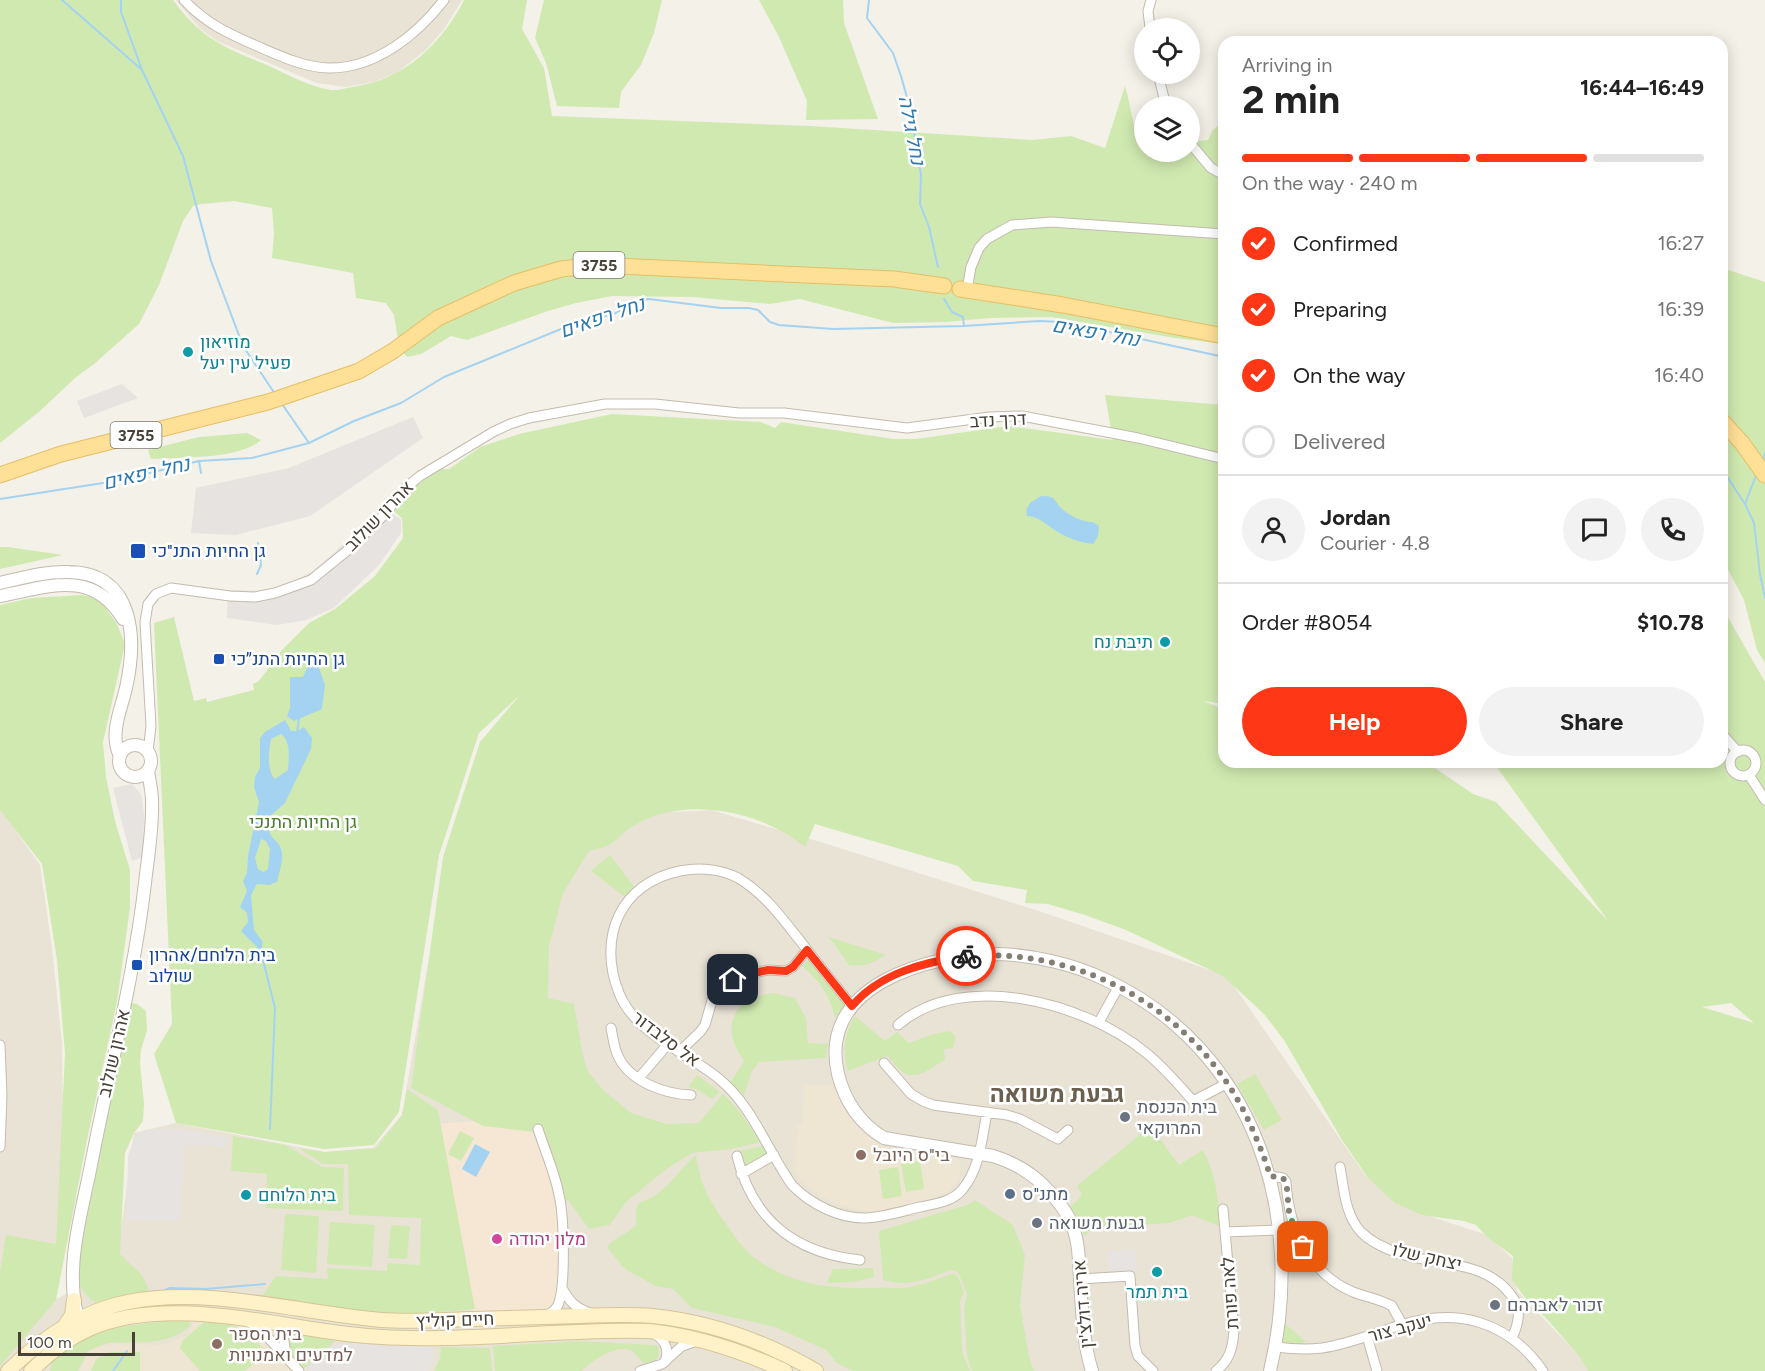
<!DOCTYPE html>
<meta charset="utf-8">
<style>
:root{--surface:#fff;--page:#f2f2f2;--text:#222;--muted:#767676;--line:#e0e0e0;--accent:#fe3716}
body{margin:0;font-family:Figtree,Heebo,sans-serif;background:var(--page);color:var(--text);height:100vh;display:flex;flex-direction:column;font-size:22px;white-space:nowrap}
*{box-sizing:border-box;margin:0}
p{font-size:20px;color:var(--muted)}
.icon{flex:none;width:33px;height:33px;fill:none;stroke:currentColor;stroke-width:2;stroke-linecap:round;stroke-linejoin:round}
.map{position:relative;flex:1;overflow:hidden}
.panel{position:absolute;left:1218px;top:36px;width:510px;height:732px;display:flex;flex-direction:column;background:var(--surface);border-radius:18px;box-shadow:0 3px 15px #0003}
.panel>*{flex:none}
.fabs{position:absolute;left:1134px;top:18px;display:grid;gap:12px}
.fabs a{display:grid;place-items:center;width:66px;height:66px;border-radius:50%;background:var(--surface);box-shadow:0 3px 15px #0003;font-size:30px}
.scale{position:absolute;left:18px;bottom:15px;width:117px;box-sizing:border-box;padding-left:6px;border:3px solid #484137;border-top:0;font-size:16px;line-height:21px;white-space:nowrap;color:#484137;-webkit-text-stroke:4px #fff;paint-order:stroke}
.pin{position:absolute;display:grid;place-items:center;width:51px;height:51px;color:#fff;margin:-26px;border-radius:12px;box-shadow:0 3px 9px #0006}
.courier{position:absolute;display:grid;place-items:center;width:60px;height:60px;margin:-30px;border:4px solid #fe3716;border-radius:50%;background:#fff;color:#222;box-shadow:0 2px 8px #0007}
.summary em{font-style:normal;font-weight:700}
.summary div{display:flex;flex-direction:column-reverse}
.summary{display:flex;align-items:center;justify-content:space-between;height:102px;padding:0 24px}
h1{font-size:39px;font-weight:700;line-height:45px}
.bar{display:grid;grid-template-columns:repeat(4,1fr);gap:9px 6px;align-content:center;height:72px;padding:0 24px}
.bar i{height:8px;border-radius:4px;background:var(--line)}
.bar .on{background:var(--accent)}
.bar p{grid-column:span 4}
.line{display:flex;align-items:center;gap:15px;padding:0 24px;border-top:2px solid var(--line)}
.line div{flex:1}
.round{display:grid;place-items:center;flex:none;width:63px;height:63px;border-radius:32px;background:var(--page)}
ol{padding:0 24px;list-style:none}
li{display:flex;align-items:center;gap:18px;height:66px}
li p{margin-inline-start:auto}
li .icon{padding:6px;border-radius:50%;background:var(--accent);color:#fff;stroke-width:4}
li:last-child{color:var(--muted)}
li i{width:33px;height:33px;border:3px solid var(--line);border-radius:50%}
.button{display:flex;gap:12px;margin-top:auto;padding:12px 24px}
.button a{flex:1;height:69px;border-radius:36px;background:var(--accent);color:#fff;font-size:24px;font-weight:700;line-height:69px;text-align:center}
.button a+a{background:var(--page);color:var(--text)}
.map>svg:first-child{display:block}
</style>
<div class="map">
<svg width="1765" height="1371" viewBox="0 0 1765 1371">
<rect width="100%" height="100%" fill="#f4f1e8"/>
<path fill="#e9e3d6" d="M176 0H462L444 29 426 50 396 73 374 82 346 87 317 83 219 42 201 30Z
M480 764 674 812 711 810 824 843 1045 913 1227 976 1365 1175 1420 1213 1487 1235 1512 1258 1517 1291 1594 1371H0V808L40 865 52 948 62 1043 63 1119 56 1299 116 1268 134 1133 176 1123 325 1152 373 1148 402 1115 428 963Z"/>
<path fill="#f6e7d4" d="M541 1116 568 1210 563 1223 562 1288 554 1311 475 1319 436 1124Z"/>
<path fill="#eee6d2" d="M804 1085H834L845 1111 872 1140 889 1148 959 1160 961 1167 958 1181 950 1191 939 1196 876 1212 863 1211 844 1206 820 1196 798 1178 796 1171 797 1126 803 1125Z
M195 1318 239 1322 264 1336 295 1371H79L91 1349 112 1344 162 1345 188 1335Z"/>
<path fill="#d0e9b1" fill-rule="evenodd" d="M0 0H173C200 37 221 46 262 63 284 72 306 86 330 90 337 91 346 88 353 87 403 80 442 44 464 0H527L522 29 544 68 552 116 810 126 1032 140 1071 136 1105 148 1125 86C1131 105 1132 128 1142 145H1144V152H1190V142L1208 140 1212 131 1224 120V344L1175 338 1051 317 990 318 947 322 893 323 800 299 770 304 692 297 612 296 576 303 548 311 467 340 451 336 421 354 407 357 399 347 394 315 386 303 356 298 353 273 272 258 274 234 272 208 234 201 201 204 193 206 183 221 159 285 139 324 94 364 75 378 40 411 0 443Z
M544 0H662L654 33 641 65 621 92 619 108 557 106 546 63 535 38Z
M759 0H843L844 23 878 119 806 120 807 101 778 35Z
M1722 268 1765 282V663L1757 650 1744 600 1722 558Z
M1105 395 1224 405V704L1203 701 1224 709V762H1426L1473 794 1496 802 1609 922 1493 762H1722V607L1765 682V1371H1588L1580 1357 1546 1318 1526 1299 1512 1280 1513 1256 1487 1237 1476 1225 1464 1221 1422 1215 1395 1203 1368 1178 1342 1140 1284 1040 1264 1014 1223 976 1126 930 1085 915 1048 904 1025 903 1027 890 973 881 958 866 815 824 805 847C765 814 699 798 649 818 642 821 634 825 629 829 622 833 618 840 611 844 605 848 596 849 589 851L563 893 549 946 548 998 574 1004 582 1051 587 1070 602 1089 631 1113 667 1124 699 1123 723 1094 737 1108 761 1142 731 1149 692 1153 665 1170 626 1202 610 1225 589 1229 568 1200 562 1201 535 1132 483 1126 411 1088 443 857 480 742 520 695 479 733 439 855 399 1112 374 1145 324 1149 176 1123 154 1054 172 1024 154 623 174 617 194 701 206 698 207 702 254 690 253 684 259 681 282 650 309 623 335 609 375 576 403 538 402 518 392 510 406 493 439 469H449L480 447 519 434 612 414 761 422 775 428 781 422 894 439H916L1008 426 1113 440ZM1731 1003 1754 1023 1702 1007Z
M247 433 261 440C239 460 180 457 151 459L148 450 199 437Z
M0 547H8L63 555 0 569Z
M82 595 95 598 102 603 117 624 125 644 103 742 106 777 115 821 130 870V908L117 1002 88 1135 56 1300 0 1366V1272L6 1235 56 1244 65 1053 57 960 42 864 0 810V605L31 598Z
M610 855 635 888 625 897 591 871Z
M829 937 886 955C874 962 864 968 849 965Z
M808 960 845 1006 835 1018C830 995 820 981 802 966Z
M774 993 795 998 806 1018 808 1043 828 1044 826 1058 759 1062 752 1071 744 1095 730 1083 744 1061C719 1026 733 998 774 993Z
M131 1003 137 1004 146 1011 147 1030 141 1050 140 1063 144 1104 143 1121 134 1133 125 1153 120 1254C136 1271 143 1270 150 1294L98 1303C71 1290 78 1270 81 1246Z
M855 1016 885 1041 897 1032 909 1043 933 1034 950 1031 956 1037 953 1048 944 1049 945 1060C931 1067 915 1084 900 1070 895 1066 893 1061 887 1056L848 1071C842 1052 844 1034 855 1016Z
M1255 1074 1282 1120 1264 1130 1237 1084Z
M697 1075 720 1092 712 1099 696 1089 688 1087Z
M407 1089 438 1110 475 1309C424 1314 372 1316 322 1308 302 1304 282 1299 263 1295L276 1276 328 1279 327 1268 387 1271V1263L420 1265 421 1218 349 1215 348 1164H323L298 1148 325 1152 376 1148 402 1115Z
M1148 1128 1158 1136 1179 1165 1203 1150C1216 1175 1219 1198 1219 1226L1192 1215 1170 1223 1095 1228 1084 1236 1078 1219 1070 1207 1081 1197V1193L1077 1186Z
M460 1131 474 1138 461 1161 448 1154Z
M233 1136 286 1145 322 1167 344 1168 343 1211 266 1208 267 1174 231 1171Z
M763 1146 768 1154 744 1167 739 1151Z
M696 1155C700 1184 708 1198 724 1221 733 1233 742 1248 753 1257 794 1286 826 1288 874 1288 886 1287 898 1289 910 1287 926 1284 940 1278 954 1273L958 1277 964 1292 960 1301 962 1351 970 1371H853L837 1363 826 1350 775 1327 692 1308 673 1289 656 1286 628 1271 621 1265 607 1247C615 1237 626 1235 636 1225V1209L639 1203C668 1193 674 1174 696 1155Z
M920 1161 924 1189 906 1192 901 1164Z
M898 1167 902 1196 883 1199 879 1170Z
M975 1200 1013 1225 1025 1255 1020 1305 1029 1357 1034 1371H972L967 1356 964 1308 967 1294 958 1272 950 1270C928 1280 907 1287 883 1280L879 1231 967 1205Z
M285 1214 319 1216 316 1273 281 1270Z
M330 1222 375 1225 372 1267 327 1264Z
M391 1225 410 1226 407 1259 388 1258Z
M873 1268 874 1277 853 1282 827 1283 833 1269Z
M209 1318C237 1324 247 1331 267 1352L245 1371H200L180 1348 183 1340Z
M188 1319 191 1325C169 1347 138 1341 110 1343 103 1344 95 1348 88 1351L78 1371H50L53 1355C93 1327 141 1323 188 1319Z
M1283 1322 1305 1341 1303 1345H1280Z
M302 1335 335 1341 303 1369 292 1354 288 1340Z
M580 1341 653 1345 658 1346 659 1350 658 1358 653 1362 644 1363C639 1359 635 1352 630 1350 616 1345 591 1361 582 1371H495L493 1346Z
M441 1347 490 1348 492 1371H434L440 1358Z
M109 1352H140V1371H91L96 1359Z"/>
<path fill="#e6e3e0" d="M122 384 138 398 84 418 77 401Z
M413 417 423 438 310 516 236 535 191 533 196 488 289 468Z
M384 509 401 519V533L379 565 334 608 306 620 277 625 227 618 228 590 263 591 287 585 313 571Z
M132 784 141 794 144 813 143 857 132 861 113 788Z
M158 1129H179L227 1137 225 1148 214 1145H184L180 1221 127 1219 128 1156 134 1139 139 1133 146 1130Z
M1135 1249 1137 1274 1109 1275 1108 1251Z
M338 1342 431 1346 434 1354 433 1363 427 1371H308L306 1369Z"/>
<path fill="#a4d3f2" fill-rule="evenodd" d="M1041 496C1056 496 1053 499 1061 508 1068 515 1084 523 1093 522L1099 526 1098 536 1093 544C1080 543 1063 536 1053 529 1043 522 1039 517 1027 516L1026 510 1030 503Z
M309 663 318 665 325 685 322 709 294 721 287 716 290 708V677H303Z
M285 720 291 731H297L304 727 312 738 311 749 285 803 268 818C266 842 280 837 282 853 283 862 279 873 277 882L269 885 257 884 251 895 254 930 263 942 261 951 241 931 248 922 247 913 240 907 247 891 243 881 247 873 248 856 259 802 254 787 255 777 260 768V738L265 732ZM281 734C291 742 289 757 288 770L275 779C266 770 269 750 271 739ZM261 839 266 841 270 849 268 869 263 872 258 869 255 858Z
M475 1144 490 1152 476 1177 462 1169Z"/>
<g fill="none" stroke-linecap="round" stroke-linejoin="round">
<path stroke="#a4d3f2" stroke-width="2" d="M62 0 141 69
M121 0V12L142 70 183 156 211 261 243 346 275 394
M869 0 867 18 893 53 901 76 910 108 921 175 920 204 929 227 938 267
M944 299 952 312 963 317 964 326
M282 404 309 443
M199 461 201 473
M1762 462 1765 453
M1722 469 1745 504 1754 523 1760 574 1765 598
M0 499 116 481 199 461 252 458 309 443 354 421 401 403 444 377 578 322 614 314 636 301 649 299 721 308H749L758 310 770 322 779 325 833 329 964 326 1039 321 1063 322 1224 357
M1745 504 1757 473
M257 574 261 565 258 543
M297 733 299 718
M260 948 275 1008 270 1129
M165 1290 170 1288 205 1289 265 1284
M113 1371 127 1351"/>
<g stroke="#c3bbae" stroke-width="11">
<path id="minor" d="M184 0C205 23 229 34 257 46 280 56 303 67 328 68 375 69 417 35 444 0
M1150 28 1148 11 1151 0
M1158 74 1164 98 1169 106
M1190 143 1211 168 1224 175
M967 290 971 267 979 248 987 239 1012 225 1051 222 1224 234
M1722 734 1738 752
M1730 763a13 13 0 1 1 26 0a13 13 0 1 1-26 0Z
M148 752 151 726 145 622 148 604 156 594 171 588 230 596 255 597 275 593 311 580 348 550 386 513 404 489 420 476 493 432 510 424 529 418 605 404H655L739 413H784L907 428 989 417 1022 416 1138 438 1224 459
M1749 775 1765 800
M733 980 744 975 768 970 786 971 793 967 807 950
M852 1006C835 985 818 964 801 942 782 918 765 894 738 878 721 869 699 867 680 871 620 883 597 938 619 993 635 1034 686 1052 718 1078 753 1106 767 1150 792 1185 810 1204 840 1219 866 1218 884 1217 903 1211 920 1207 934 1204 952 1202 962 1190 980 1169 982 1138 987 1112
M1099 1022 1119 986
M898 1025C963 969 1085 1003 1145 1052 1163 1066 1178 1084 1193 1101L1228 1083
M611 1028C613 1037 614 1048 618 1056 630 1082 665 1094 691 1095
M0 1045 2 1096 0 1147
M680 1051 700 1032 705 1025 713 997
M884 1063 911 1094 923 1101 933 1105 1007 1115 1020 1119 1058 1139 1068 1130
M639 1078 668 1044
M538 1129C545 1151 555 1173 559 1195 564 1216 566 1286 558 1305 555 1311 551 1313 544 1316
M737 1156C753 1221 795 1253 860 1260
M1340 1167C1344 1189 1345 1215 1361 1232 1372 1243 1386 1249 1401 1254 1439 1266 1485 1260 1511 1295 1522 1309 1519 1323 1512 1338
M741 1174 774 1155
M1270 1176 1283 1178 1286 1182C1289 1228 1308 1273 1353 1292 1366 1297 1380 1299 1392 1306L1402 1324
M1225 1232 1280 1230
M1080 1279 1130 1276 1135 1346 1138 1356 1153 1371
M562 1288C569 1301 576 1309 591 1313
M247 1321 260 1329 299 1371
M652 1332C664 1339 670 1348 665 1362
M1367 1336 1377 1371
M1276 1347C1291 1349 1306 1350 1322 1348 1349 1344 1375 1333 1401 1325 1458 1307 1509 1322 1543 1371
M286 1354 283 1335 295 1328
M640 1371 662 1364 682 1346 697 1341
M1216 1371C1230 1360 1233 1347 1234 1330L1223 1209"/>
</g>
<g stroke="#c3bbae" stroke-width="14">
<path id="tertiary" d="M0 583C22 578 46 571 69 572 135 573 137 639 126 688 121 710 109 734 120 756
M0 596C48 587 92 568 123 619
M119 761a16 16 0 1 1 32 0a16 16 0 1 1-32 0Z
M76 1310C66 1263 82 1211 91 1165 109 1071 134 978 145 883 148 856 153 828 152 801 152 790 149 780 148 770
M1092 1371C1083 1342 1082 1311 1080 1280 1079 1259 1079 1237 1069 1218 1064 1209 1057 1200 1050 1192 1034 1174 1016 1163 993 1156L884 1138C859 1123 845 1102 838 1074 817 984 931 954 998 954 1033 955 1073 964 1104 979 1256 1049 1307 1216 1270 1371"/>
</g>
<g stroke="#d5c598" stroke-width="16">
<path id="secondary" d="M64 1327 72 1315 74 1300
M8 1371C42 1338 81 1311 128 1302 211 1286 298 1313 381 1320 411 1322 441 1320 472 1319 508 1318 544 1317 580 1316 604 1315 629 1314 653 1316 710 1322 766 1342 816 1371
M31 1371C48 1354 67 1339 89 1329 155 1299 249 1319 318 1330 349 1335 382 1338 413 1338 492 1340 571 1328 649 1331 697 1336 742 1351 785 1371"/>
</g>
<g stroke="#e6be65" stroke-width="17">
<path id="primary" d="M960 289 1063 305 1224 336
M1722 421 1742 443 1765 475
M0 475 61 454 268 402 359 371 393 351 438 318 514 283 561 269 597 265 805 275 894 279 944 286"/>
</g>
<use href="#minor" stroke="#fff" stroke-width="9"/>
<use href="#tertiary" stroke="#fff" stroke-width="12"/>
<use href="#secondary" stroke="#fff1c8" stroke-width="14"/>
<use href="#primary" stroke="#ffe097" stroke-width="15"/>
</g>
<g fill="none" stroke-linecap="round" stroke-linejoin="round">
<path stroke="#847f75" stroke-width="6" stroke-dasharray="0 10.8" d="M966 956C1090 947 1206 1018 1254 1133 1260 1147 1266 1161 1270 1176L1283 1178C1289 1186 1287 1200 1289 1211 1292 1223 1297 1235 1303 1247"/>
<path stroke="#fe3716" stroke-width="8" d="M733 980 744 975 768 970 786 971 793 967 807 950 852 1006C880 973 925 962 966 956"/>
</g>
<g fill="#0f9aa8" stroke="#fff" stroke-width="2">
<circle cx="188" cy="352" r="6"/>
<circle cx="1165" cy="642" r="6"/>
<circle cx="246" cy="1195" r="6"/>
<circle cx="1157" cy="1272" r="6"/>
</g>
<g fill="#1a4fb4" stroke="#fff" stroke-width="2">
<rect x="130" y="543" width="16" height="16" rx="3"/>
<rect x="213" y="653" width="12" height="12" rx="3"/>
<rect x="131" y="959" width="12" height="12" rx="3"/>
</g>
<g fill="#6b7280" stroke="#fff" stroke-width="2">
<circle cx="1125" cy="1117" r="6"/>
<circle cx="1037" cy="1223" r="6"/>
<circle cx="1495" cy="1305" r="6"/>
</g>
<g fill="#8d6e63" stroke="#fff" stroke-width="2">
<circle cx="861" cy="1155" r="6"/>
<circle cx="217" cy="1344" r="6"/>
</g>
<circle fill="#5c6f8a" stroke="#fff" stroke-width="2" cx="1010" cy="1194" r="6"/>
<circle fill="#d1479c" stroke="#fff" stroke-width="2" cx="497" cy="1239" r="6"/>
<g text-anchor="middle" dominant-baseline="central" stroke-width="5" stroke-linejoin="round" paint-order="stroke">
<g fill="#fff" stroke="#7f7a73" stroke-width="1.5">
<rect x="573.5" y="252" width="51" height="26" rx="4.5"/>
<rect x="110.5" y="422" width="51" height="26" rx="4.5"/>
</g>
<g font-size="16" font-weight="bold" fill="#484137">
<text x="599" y="265">3755</text>
<text x="136" y="435">3755</text>
</g>
<g font-size="18" fill="#0d838f" stroke="#fff" text-anchor="start">
<text x="200" y="342">מוזיאון<tspan x="200" dy="21">פעיל עין יעל</tspan></text>
<text x="1153" y="642" text-anchor="end">תיבת נח</text>
<text x="258" y="1195">בית הלוחם</text>
<text x="1157" y="1292" text-anchor="middle">בית תמר</text>
</g>
<g font-size="18" fill="#484137" stroke="#fff">
<text transform="translate(998 420) rotate(-3)">דרך נדב</text>
<text transform="translate(379 516) rotate(-46)">אהרון שולוב</text>
<text transform="translate(666 1039) rotate(37)">אל סלבדור</text>
<text transform="translate(114 1053) rotate(-77)">אהרון שולוב</text>
<text transform="translate(1427 1257) rotate(13)">יצחק שלו</text>
<text transform="translate(1230 1293) rotate(-94)">לאה פורת</text>
<text transform="translate(1083 1304) rotate(-95)">אריה דולצ'ין</text>
<text transform="translate(455 1320) rotate(-2)">חיים קוליץ</text>
<text transform="translate(1400 1328) rotate(-15)">יעקב צור</text>
</g>
<g font-size="18" fill="#164399" stroke="#fff" text-anchor="start">
<text x="152" y="551">גן החיות התנ"כי</text>
<text x="231" y="659">גן החיות התנ״כי</text>
<text x="149" y="955">בית הלוחם/אהרון<tspan x="149" dy="21">שולוב</tspan></text>
</g>
<g font-size="18" fill="#497c28" stroke="#fff">
<text x="303" y="822">גן החיות התנכי</text>
</g>
<g font-size="18" fill="#5b616d" stroke="#fff" text-anchor="start">
<text x="1137" y="1107">בית הכנסת<tspan x="1137" dy="21">המרוקאי</tspan></text>
<text x="1049" y="1223">גבעת משואה</text>
<text x="1507" y="1305">זכור לאברהם</text>
</g>
<g font-size="18" fill="#785e54" stroke="#fff" text-anchor="start">
<text x="873" y="1155">בי"ס היובל</text>
<text x="229" y="1334">בית הספר<tspan x="229" dy="21">למדעים ואמנויות</tspan></text>
</g>
<g font-size="18" fill="#4e5e75" stroke="#fff" text-anchor="start">
<text x="1022" y="1194">מתנ"ס</text>
</g>
<g font-size="18" fill="#b23c85" stroke="#fff" text-anchor="start">
<text x="509" y="1239">מלון יהודה</text>
</g>
<g font-size="20" font-style="italic" fill="#2c79af" stroke="#fff">
<text transform="translate(912 130) rotate(79)">נחל גילה</text>
<text transform="translate(602 317) rotate(-19)">נחל רפאים</text>
<text transform="translate(1096 332) rotate(10)">נחל רפאים</text>
<text transform="translate(146 473) rotate(-13)">נחל רפאים</text>
</g>
<g font-size="24" font-weight="bold" fill="#6b5f4e" stroke="#fff">
<text x="1057" y="1093">גבעת משואה</text>
</g>
</g>
</svg>
<div class="fabs">
<a><svg class="icon" aria-label="locate" viewBox="0 0 24 24"><circle cx="12" cy="12" r="6"/><path d="M12 2v4M12 18v4M2 12h4M18 12h4"/></svg></a>
<a><svg class="icon" aria-label="layers" viewBox="0 0 24 24"><path d="M12 4l9 5-9 5-9-5zM3 14l9 5 9-5"/></svg></a>
</div>
<div class="scale">100 m</div>
<div class="pin" style="left:1303px;top:1247px;background:#ea580c"><svg class="icon" aria-label="bag" viewBox="0 0 24 24"><path d="M5 8h14l-1 12H6zM9 8a3 3 0 0 1 6 0"/></svg></div>
<div class="pin" style="left:733px;top:980px;background:#1f2937"><svg class="icon" aria-label="home" viewBox="0 0 24 24"><path d="M3 11l9-7 9 7M6 9v11h12V9"/></svg></div>
<div class="courier" style="left:966px;top:956px"><svg class="icon" aria-label="bike" viewBox="0 0 24 24"><circle cx="6" cy="16" r="4"/><circle cx="18" cy="16" r="4"/><path d="M6 16l4-8h5l3 8M10 8l3 8H6M13 5h3"/></svg></div>
<section class="panel">
<div class="summary"><div><h1>2 min</h1><p>Arriving in</p></div><em>16:44–16:49</em></div>
<div class="bar"><i class="on"></i><i class="on"></i><i class="on"></i><i></i><p>On the way · 240 m</p></div>
<ol>
<li><svg class="icon" aria-label="check" viewBox="0 0 24 24"><path d="M5 12l5 5 9-10"/></svg>Confirmed<p>16:27</p></li>
<li><svg class="icon" aria-label="check" viewBox="0 0 24 24"><path d="M5 12l5 5 9-10"/></svg>Preparing<p>16:39</p></li>
<li><svg class="icon" aria-label="check" viewBox="0 0 24 24"><path d="M5 12l5 5 9-10"/></svg>On the way<p>16:40</p></li>
<li><i></i>Delivered</li>
</ol>
<div class="line" style="height:108px"><a class="round"><svg class="icon" aria-label="person" viewBox="0 0 24 24"><circle cx="12" cy="8" r="4"/><path d="M4 21q1-7 8-7t8 7"/></svg></a><div><b>Jordan</b><p>Courier · 4.8</p></div><a class="round"><svg class="icon" aria-label="chat" viewBox="0 0 24 24"><path d="M4 5h16v11H9l-5 4z"/></svg></a><a class="round"><svg class="icon" aria-label="phone" viewBox="0 0 24 24"><path d="M5 4h4l2 5-3 2q2 4 5 5l2-3 5 2v4C11 20 4 13 5 4z"/></svg></a></div>
<div class="line" style="height:78px"><div>Order #8054</div><b>$10.78</b></div>
<div class="button"><a>Help</a><a>Share</a></div>
</section>
</div>
